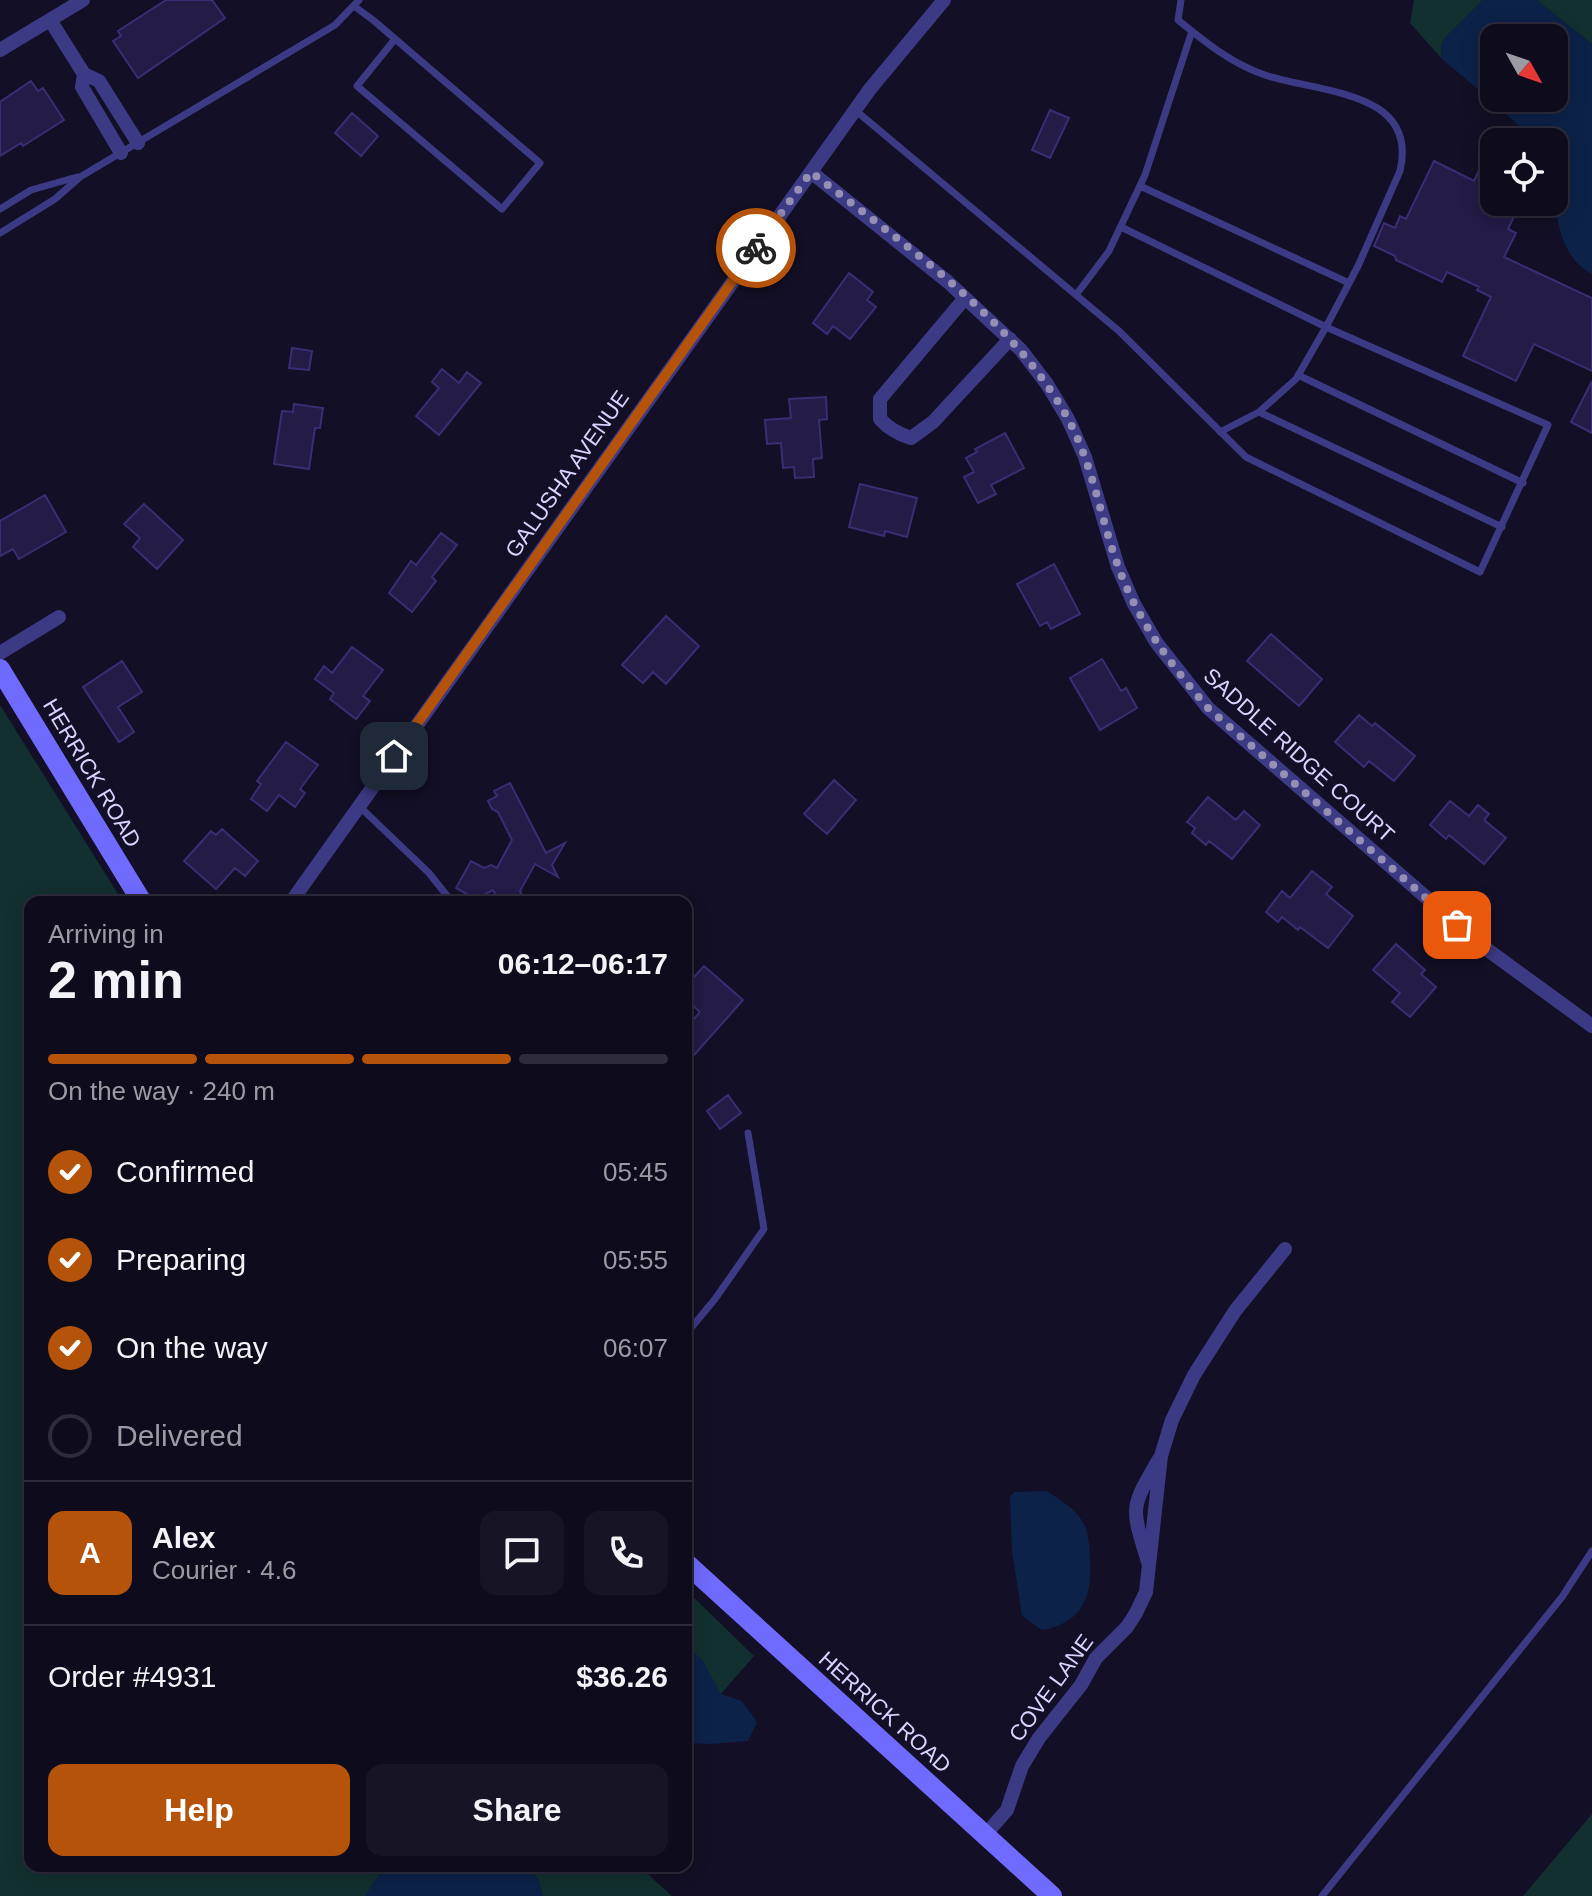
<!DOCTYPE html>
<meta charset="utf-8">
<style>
:root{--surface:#0e0b1c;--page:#171425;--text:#f1f3f6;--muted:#9b9ba3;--line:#2e2b3b;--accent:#b45309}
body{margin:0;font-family:Arial,sans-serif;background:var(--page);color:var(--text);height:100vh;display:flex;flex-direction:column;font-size:30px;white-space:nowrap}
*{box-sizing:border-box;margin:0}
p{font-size:26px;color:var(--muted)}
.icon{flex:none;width:44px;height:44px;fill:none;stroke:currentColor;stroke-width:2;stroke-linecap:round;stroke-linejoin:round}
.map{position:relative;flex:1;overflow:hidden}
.panel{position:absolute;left:24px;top:896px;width:668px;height:976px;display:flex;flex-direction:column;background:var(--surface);border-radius:16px;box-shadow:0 4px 20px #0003,0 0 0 2px var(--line)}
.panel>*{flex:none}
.needle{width:52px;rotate:130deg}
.buttons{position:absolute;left:1480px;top:24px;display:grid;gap:16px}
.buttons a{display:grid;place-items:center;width:88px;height:88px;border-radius:16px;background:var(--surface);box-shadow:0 4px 20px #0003,0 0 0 2px var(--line);font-size:40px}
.pin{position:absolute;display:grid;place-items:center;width:68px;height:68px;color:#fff;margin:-34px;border-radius:16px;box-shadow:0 4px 12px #0006}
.courier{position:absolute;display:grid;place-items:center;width:80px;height:80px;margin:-40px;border:6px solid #b45309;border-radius:50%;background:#fff;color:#222;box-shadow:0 2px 10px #0007}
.headline em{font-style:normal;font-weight:600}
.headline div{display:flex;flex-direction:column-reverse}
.headline{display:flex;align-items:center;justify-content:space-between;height:136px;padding:0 24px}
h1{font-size:52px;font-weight:600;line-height:60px}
.bar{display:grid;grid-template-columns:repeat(4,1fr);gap:12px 8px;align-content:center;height:96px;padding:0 24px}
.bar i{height:10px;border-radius:6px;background:var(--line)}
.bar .on{background:var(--accent)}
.bar p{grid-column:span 4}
.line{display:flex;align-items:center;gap:20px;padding:0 24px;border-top:2px solid var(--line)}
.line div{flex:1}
.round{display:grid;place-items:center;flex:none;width:84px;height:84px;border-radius:16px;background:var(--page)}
ol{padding:0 24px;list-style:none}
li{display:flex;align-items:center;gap:24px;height:88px}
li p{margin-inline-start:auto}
li .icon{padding:8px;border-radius:50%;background:var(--accent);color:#fff;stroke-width:4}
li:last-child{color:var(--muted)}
li i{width:44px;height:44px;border:4px solid var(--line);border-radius:50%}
.primary-button{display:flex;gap:16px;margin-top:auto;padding:16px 24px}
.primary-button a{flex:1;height:92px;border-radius:16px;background:var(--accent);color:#fff;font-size:32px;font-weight:600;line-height:92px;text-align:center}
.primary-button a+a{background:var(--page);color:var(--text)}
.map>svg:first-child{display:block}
</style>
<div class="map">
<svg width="1592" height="1896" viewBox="0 0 1592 1896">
<rect width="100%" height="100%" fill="#130f26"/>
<path fill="#12302f" d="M1414 0H1483L1446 37 1441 46 1442 59 1410 23Z
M1536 0H1592V44Z
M0 705 123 902H30V1866H639L672 1896H0Z
M686 1590 754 1656 686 1734Z
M1592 1814V1896H1523Z"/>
<path fill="#0c2248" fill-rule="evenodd" d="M1483 0H1536L1592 44V274C1549 252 1554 184 1554 142H1536L1499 107 1442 59 1441 46 1446 37ZM1554 38V98H1494V38Z
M1046 1491C1061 1500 1075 1508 1084 1524 1089 1535 1090 1550 1090 1562 1092 1599 1081 1623 1042 1630L1022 1616 1012 1551 1010 1497 1014 1492Z
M686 1647 702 1659 721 1694 742 1701 757 1722 748 1741 711 1744 686 1743Z
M384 1866H528L539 1881 543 1896H365Z"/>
<path fill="#241b47" stroke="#3b2d73" stroke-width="2" d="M166 0H212L225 18 138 78 113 41 121 36 118 31Z
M31 81 38 91 43 88 64 120 23 146 21 143 0 156V102Z
M1050 110 1069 118 1050 158 1032 150Z
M352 113 378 136 361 156 335 133Z
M1434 161 1474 181 1480 168 1494 175V202H1521L1508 229 1516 233 1504 257 1592 298V371L1534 344 1516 381 1463 356 1491 297 1477 290 1479 287 1447 272 1442 282 1396 260 1395 256 1374 246 1384 223 1395 228 1400 216 1406 219Z
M849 273 873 292 867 300 876 307 850 339 833 326 827 334 813 323Z
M292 348 312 351 309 370 289 368Z
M442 369 459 383 467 372 481 383 439 435 416 416 439 388 432 382Z
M1592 381V433L1571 422Z
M826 397 827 419 819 420 822 458 813 459 814 477 795 478 794 467 783 468 781 443 767 444 765 420 791 418 789 399Z
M294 404 323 408 320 428H315L309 469 274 464 282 411 293 412Z
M1005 433 1024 468 991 485 996 494 978 503 964 477 974 472 966 458 977 452 975 449Z
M860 484 917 498 907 537 885 531 884 536 849 527Z
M45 495 66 532 19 559 13 549 0 556V521Z
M144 504 183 540 157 569 133 547 140 538 124 524Z
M441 533 457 545 432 577 436 581 412 612 389 593 411 561 416 565Z
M1054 564 1080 614 1051 629 1047 622 1040 626 1017 584Z
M666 616 699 646 666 684 653 672 643 683 622 665Z
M1271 634 1322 679 1299 706 1247 661Z
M352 647 383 670 363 696 370 701 356 719 330 699 334 693 315 679 324 666 332 673Z
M1102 659 1121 691 1126 688 1137 708 1100 730 1070 678Z
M122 661 142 692 118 707 134 732 119 742 83 687Z
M1359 715 1372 726 1375 723 1415 756 1394 781 1369 761 1364 767 1335 742Z
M286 742 318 765 300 789 305 793 295 807 279 795 267 811 251 799 261 784 257 781Z
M834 780 856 800 827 834 804 814Z
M510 783 546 853 565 843 552 865 558 877 535 864 520 891 525 902H499L493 890 476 899 456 888 471 861 484 868 491 865 497 868 512 840 498 812 492 809 488 801 497 796 494 791Z
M1208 797 1236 820 1244 811 1260 825 1232 859 1209 841 1206 845 1192 833 1195 828 1187 822Z
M1450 801 1469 816 1478 805 1489 814 1484 820 1506 838 1484 864 1449 835 1446 839 1430 825Z
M222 829 258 861 245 876 235 868 216 889 184 861 211 831 216 835Z
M1312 871 1332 887 1326 894 1353 916 1328 948 1300 927 1298 930 1282 917 1278 922 1266 912 1282 891 1290 898Z
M1396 944 1425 970 1421 974 1436 987 1410 1017 1392 1002 1400 993 1373 970Z
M704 966 743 1000 686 1064V1028L700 1012 686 999V986Z
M728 1095 741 1113 720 1129 707 1111Z"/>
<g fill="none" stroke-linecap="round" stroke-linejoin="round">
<path stroke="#3d3a85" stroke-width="7" d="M354 6 373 20 540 163 502 209 357 86 395 39
M855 110 1119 331 1246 457 1480 572 1548 425 1326 327 1358 266 1400 171C1419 90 1319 93 1265 75 1232 64 1205 42 1178 20L1181 0
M1140 186 1349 283
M0 209 31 190 77 177
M1121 227 1326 327 1296 379 1259 412 1220 432
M0 233 55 199 80 177 335 25 359 0
M1076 295 1109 251 1145 175 1192 31
M1298 375 1523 483
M1259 412 1502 527
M360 807 429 873 452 902
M686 1334 715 1299 764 1229 748 1133
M1322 1896 1562 1597 1592 1551"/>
<path stroke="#3d3a85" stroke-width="14" d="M50 20 84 74 99 81 138 143
M0 50 83 0
M84 74 82 87 121 153
M811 172 948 282 1021 350 1047 384 1068 419 1085 457 1118 567 1134 604 1156 642 1208 708 1481 945 1592 1026
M965 298 880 399V419C889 429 898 434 911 438L933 422 1010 339
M0 653 59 617
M291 902 870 89 944 0
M1148 1562C1131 1506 1130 1509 1159 1459
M985 1835 1007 1810 1022 1766 1039 1738 1081 1685 1096 1658 1127 1627 1136 1613 1146 1592 1161 1456 1172 1420 1194 1375 1235 1311 1285 1249"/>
<path stroke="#6f6bff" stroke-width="20" d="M0 669 142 902
M686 1563 1052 1896"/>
</g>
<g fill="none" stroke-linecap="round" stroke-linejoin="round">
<path stroke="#948fb3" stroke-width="8" stroke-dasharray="0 14.4" d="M756 248 811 172C900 242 1011 316 1067 417 1093 464 1100 517 1118 566 1137 620 1171 665 1208 708L1457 925"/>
<path stroke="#b45309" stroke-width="10" d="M394 756 756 248"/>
</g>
<g text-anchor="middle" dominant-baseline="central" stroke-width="6" stroke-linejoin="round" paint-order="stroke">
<g font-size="22" fill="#d9d4ff" stroke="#130f26">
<text transform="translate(567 474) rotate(-55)">GALUSHA AVENUE</text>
<text transform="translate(1299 755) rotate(42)">SADDLE RIDGE COURT</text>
<text transform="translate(92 773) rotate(59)">HERRICK ROAD</text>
<text transform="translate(1051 1688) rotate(-54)">COVE LANE</text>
<text transform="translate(885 1712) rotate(42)">HERRICK ROAD</text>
</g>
</g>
</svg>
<div class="buttons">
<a><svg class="needle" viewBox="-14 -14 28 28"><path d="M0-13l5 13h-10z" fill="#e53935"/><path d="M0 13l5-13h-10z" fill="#9b9ba3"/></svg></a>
<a><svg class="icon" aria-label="locate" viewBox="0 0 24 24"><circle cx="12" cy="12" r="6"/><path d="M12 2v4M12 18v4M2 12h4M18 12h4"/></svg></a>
</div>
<div class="pin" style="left:1457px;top:925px;background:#ea580c"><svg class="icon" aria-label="bag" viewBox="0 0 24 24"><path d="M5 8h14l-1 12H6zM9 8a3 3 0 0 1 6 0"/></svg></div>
<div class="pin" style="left:394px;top:756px;background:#1f2937"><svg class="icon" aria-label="home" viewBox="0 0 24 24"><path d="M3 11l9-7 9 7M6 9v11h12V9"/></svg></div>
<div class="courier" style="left:756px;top:248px"><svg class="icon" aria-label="bike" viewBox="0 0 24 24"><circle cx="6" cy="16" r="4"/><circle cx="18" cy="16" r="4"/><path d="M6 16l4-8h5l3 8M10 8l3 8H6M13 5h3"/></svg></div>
<section class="panel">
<div class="headline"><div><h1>2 min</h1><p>Arriving in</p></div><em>06:12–06:17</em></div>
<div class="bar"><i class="on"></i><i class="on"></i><i class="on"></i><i></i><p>On the way · 240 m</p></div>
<ol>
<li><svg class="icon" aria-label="check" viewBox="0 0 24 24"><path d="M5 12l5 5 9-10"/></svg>Confirmed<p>05:45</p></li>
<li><svg class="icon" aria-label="check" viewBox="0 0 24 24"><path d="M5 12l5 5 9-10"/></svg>Preparing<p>05:55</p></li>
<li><svg class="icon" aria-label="check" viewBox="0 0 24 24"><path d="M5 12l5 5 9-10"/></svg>On the way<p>06:07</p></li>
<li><i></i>Delivered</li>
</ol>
<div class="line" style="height:144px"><b class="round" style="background:var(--accent);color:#fff">A</b><div><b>Alex</b><p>Courier · 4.6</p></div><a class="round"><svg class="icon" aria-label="chat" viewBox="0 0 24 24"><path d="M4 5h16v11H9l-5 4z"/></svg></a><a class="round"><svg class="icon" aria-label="phone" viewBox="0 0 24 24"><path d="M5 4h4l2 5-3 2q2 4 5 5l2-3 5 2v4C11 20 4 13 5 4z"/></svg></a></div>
<div class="line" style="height:104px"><div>Order #4931</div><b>$36.26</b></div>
<div class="primary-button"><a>Help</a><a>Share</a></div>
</section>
</div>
